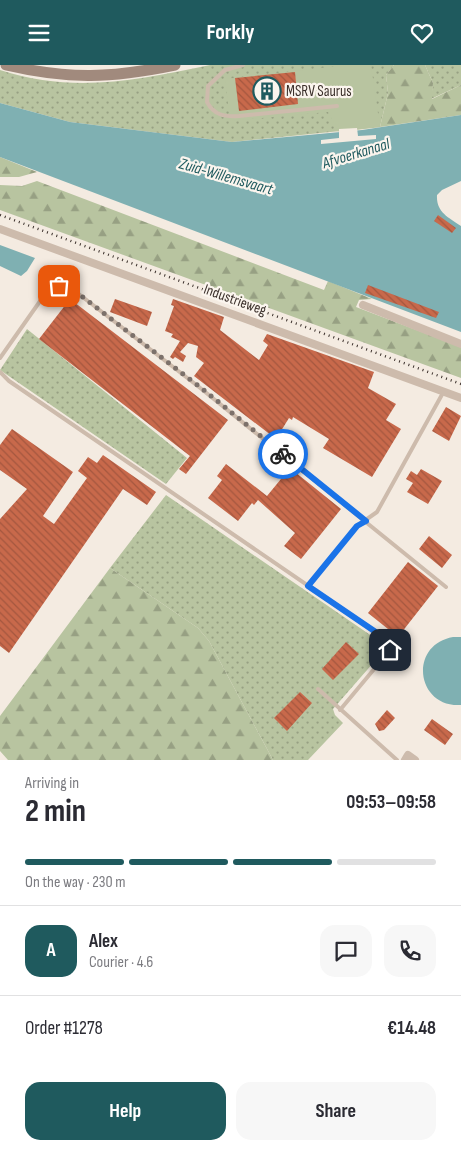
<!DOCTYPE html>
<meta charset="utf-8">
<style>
:root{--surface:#fff;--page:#f7f7f7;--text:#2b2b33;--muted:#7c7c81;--line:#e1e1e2;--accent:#1f5a5e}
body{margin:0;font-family:"Sofia Sans Condensed",sans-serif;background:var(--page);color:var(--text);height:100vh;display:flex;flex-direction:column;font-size:19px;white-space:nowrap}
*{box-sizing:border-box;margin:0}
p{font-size:16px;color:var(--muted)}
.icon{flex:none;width:28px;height:28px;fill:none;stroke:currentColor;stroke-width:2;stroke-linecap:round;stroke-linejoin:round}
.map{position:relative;height:695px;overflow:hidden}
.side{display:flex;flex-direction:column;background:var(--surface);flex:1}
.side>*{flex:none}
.pin{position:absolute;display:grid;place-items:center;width:42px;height:42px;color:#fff;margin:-21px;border-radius:10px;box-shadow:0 2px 8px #0006}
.courier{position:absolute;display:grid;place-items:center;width:50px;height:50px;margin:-25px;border:4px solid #1a73e8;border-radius:50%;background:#fff;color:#222;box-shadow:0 1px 6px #0007}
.headline em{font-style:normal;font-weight:700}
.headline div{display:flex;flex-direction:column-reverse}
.headline{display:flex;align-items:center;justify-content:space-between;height:85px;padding:0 25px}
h1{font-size:32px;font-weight:700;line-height:38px}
.bar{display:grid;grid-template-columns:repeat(4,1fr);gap:8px 5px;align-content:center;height:60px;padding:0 25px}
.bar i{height:6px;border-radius:4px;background:var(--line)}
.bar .selected{background:var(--accent)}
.bar p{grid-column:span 4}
.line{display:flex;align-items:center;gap:12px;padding:0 25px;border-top:1px solid var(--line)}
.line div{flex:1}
.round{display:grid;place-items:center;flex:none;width:52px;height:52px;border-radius:15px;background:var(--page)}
.primary-button{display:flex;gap:10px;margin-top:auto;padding:10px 25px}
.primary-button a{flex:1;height:58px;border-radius:15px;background:var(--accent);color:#fff;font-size:20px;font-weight:700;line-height:58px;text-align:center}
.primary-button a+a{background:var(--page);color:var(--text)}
header{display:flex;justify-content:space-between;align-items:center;height:65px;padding:0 25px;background:var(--accent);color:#fff;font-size:22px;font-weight:700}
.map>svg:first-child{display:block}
</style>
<header><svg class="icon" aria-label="menu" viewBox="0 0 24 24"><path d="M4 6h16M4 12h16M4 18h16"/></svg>Forkly<svg class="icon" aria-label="heart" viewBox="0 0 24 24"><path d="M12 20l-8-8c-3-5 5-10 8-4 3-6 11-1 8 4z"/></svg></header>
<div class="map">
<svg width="461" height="695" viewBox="0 0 461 695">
<defs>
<pattern id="grass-dots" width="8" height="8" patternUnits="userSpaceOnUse" patternTransform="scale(1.25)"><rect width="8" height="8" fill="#b8c4a0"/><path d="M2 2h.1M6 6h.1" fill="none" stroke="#97a083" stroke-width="1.8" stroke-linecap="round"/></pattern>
<pattern id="forest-firs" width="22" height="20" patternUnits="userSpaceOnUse" patternTransform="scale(1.25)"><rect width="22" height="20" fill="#b8c4a0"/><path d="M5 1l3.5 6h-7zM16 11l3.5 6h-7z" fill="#97a083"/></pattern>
<pattern id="building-back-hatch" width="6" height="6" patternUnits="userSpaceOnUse" patternTransform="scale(1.25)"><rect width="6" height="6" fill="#c8694b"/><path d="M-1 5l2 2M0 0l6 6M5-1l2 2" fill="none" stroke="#a4573f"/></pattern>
</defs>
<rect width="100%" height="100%" fill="#f4ebe1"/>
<path fill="url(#grass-dots)" d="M210 0H394L386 10 388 28 380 62 232 77 70 57 0 38V5C75 29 136 15 210 0Z
M425 0H461V20L431 34 433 18Z
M27 264 187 393 166 419 0 305Z
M166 430 382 578 381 589 333 644 335 650 343 658 308 695H273L209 576 198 563 110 503Z"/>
<path fill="url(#forest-firs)" d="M394 0H425L433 18 432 34 461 20V50L380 62 388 28 386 10Z
M0 92 37 107 19 112H0Z
M37 116 324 225 328 216 372 234 359 235 356 242 461 282V313L0 145V120L22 121Z
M110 503 198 563 209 576 273 695H8L0 686V651Z"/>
<path fill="#b8c4a0" d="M346 0H371L380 62 339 67 328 47 230 56 225 14Z"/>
<path fill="#7fb0b2" d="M0 38 70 57 232 77 362 65 461 50V116L442 125 437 130C436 147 448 152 461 161V267L0 92Z
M0 180 35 193 27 206 21 211 0 201Z
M453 572H461V640C416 643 408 580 453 572Z"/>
<path fill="#f4ebe1" d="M357 63 358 71 376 70V74L321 79V75L339 73V64Z"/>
<path fill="url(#building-back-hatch)" d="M295 7 298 39 239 46 235 13Z
M438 150 456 163 452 168 434 156Z
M368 220 439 247 436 253 365 228Z
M70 234 228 355 186 409 179 404 190 391 39 274Z
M115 234 152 247 147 261 110 247Z
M173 234 224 252 220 265 259 295 268 280 263 276 267 269 374 307 368 323 396 339 386 355 401 364 372 412 323 383 329 374 293 352 292 355 289 353 276 374 194 311 204 298 196 292 198 281 188 278 180 287 186 291 183 297 175 292 173 294 170 292 180 276 171 272 173 269 165 266 174 241 171 240Z
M446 342 461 351 449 376 432 366Z
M12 364 73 407 43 451 54 459 87 413 78 406 88 392 97 398 103 390 156 427 147 440 123 424 9 588 0 581V454L27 424 0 405V380Z
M226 399 267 431 290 403 341 444 301 494 284 481 295 468 258 435 254 440 252 438 238 456 208 433 222 415 217 411Z
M421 404 442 416 428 439 407 427 413 418 406 414 411 406 417 410Z
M429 471 452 490 442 503 419 484Z
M408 497 438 521 398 572 368 548Z
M346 577 359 589 333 615 322 604Z
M300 627 312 638 287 666 274 653Z
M387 645 395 653 384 665 379 666 375 659Z
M432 654 453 669 445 680 424 665Z"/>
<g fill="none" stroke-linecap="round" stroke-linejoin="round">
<path stroke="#cdbbac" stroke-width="4" d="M243 0 225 5 208 21 207 37C214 50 224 52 239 51L337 41
M0 293 50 222 59 221 71 223 199 322 446 522
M0 307 9 316 386 574 390 585 340 645
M308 521 357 461 377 447 444 326
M318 624 397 695"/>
<path stroke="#cdbbac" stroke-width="8" d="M0 164 461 333
M363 240 461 279
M405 695 408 690 415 695"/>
<path stroke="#a18a7d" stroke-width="11" d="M6 0C70 15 111 13 175 0"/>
<path stroke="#3b302b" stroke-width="2.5" stroke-dasharray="1 4" stroke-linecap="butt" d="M0 150 461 319"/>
</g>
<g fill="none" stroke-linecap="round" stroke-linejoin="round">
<path stroke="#7c716b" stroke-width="5" stroke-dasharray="0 9" d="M59 221 71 223 200 322 283 389"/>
<path stroke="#1a73e8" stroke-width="6" d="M283 389 366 456 357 461 308 521 386 574 390 585"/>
</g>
<defs>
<g id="building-ring" transform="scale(1.4375)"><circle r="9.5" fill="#fbf5ee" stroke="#1f5a5e" stroke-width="1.5"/><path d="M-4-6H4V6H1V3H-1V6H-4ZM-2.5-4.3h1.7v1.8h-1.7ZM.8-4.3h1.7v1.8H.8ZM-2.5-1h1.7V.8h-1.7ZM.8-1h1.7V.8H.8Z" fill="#1f5a5e"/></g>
</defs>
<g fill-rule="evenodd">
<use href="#building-ring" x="267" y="26"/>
</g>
<g text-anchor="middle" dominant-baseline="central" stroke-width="4.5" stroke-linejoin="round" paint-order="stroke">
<g font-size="15" fill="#3b302b" stroke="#fbf5ee" text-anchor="start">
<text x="286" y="26">MSRV Saurus</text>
</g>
<g font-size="15" fill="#3b302b" stroke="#fbf5ee">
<text transform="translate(235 235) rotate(20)">Industrieweg</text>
</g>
<g font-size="16" font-style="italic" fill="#1f5a5e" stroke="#fbf5ee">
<text transform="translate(356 89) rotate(-17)">Afvoerkanaal</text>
<text transform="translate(226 112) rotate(16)">Zuid-Willemsvaart</text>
</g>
</g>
</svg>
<div class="pin" style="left:59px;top:221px;background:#ea580c"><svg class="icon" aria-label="bag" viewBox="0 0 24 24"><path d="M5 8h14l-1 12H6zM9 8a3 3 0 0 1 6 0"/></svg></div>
<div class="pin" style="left:390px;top:585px;background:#1f2937"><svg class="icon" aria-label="home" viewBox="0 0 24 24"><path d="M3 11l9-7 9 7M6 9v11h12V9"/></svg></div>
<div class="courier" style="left:283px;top:389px"><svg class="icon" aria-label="bike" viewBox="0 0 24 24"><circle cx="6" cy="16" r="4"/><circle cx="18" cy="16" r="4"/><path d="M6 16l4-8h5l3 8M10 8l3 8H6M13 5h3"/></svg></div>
</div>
<section class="side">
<div class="headline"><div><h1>2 min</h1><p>Arriving in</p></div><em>09:53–09:58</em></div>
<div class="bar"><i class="selected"></i><i class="selected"></i><i class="selected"></i><i></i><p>On the way · 230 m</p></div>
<div class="line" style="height:90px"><b class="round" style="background:var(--accent);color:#fff">A</b><div><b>Alex</b><p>Courier · 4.6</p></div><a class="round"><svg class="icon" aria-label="chat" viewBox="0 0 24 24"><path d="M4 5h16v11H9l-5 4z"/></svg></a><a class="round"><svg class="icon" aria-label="phone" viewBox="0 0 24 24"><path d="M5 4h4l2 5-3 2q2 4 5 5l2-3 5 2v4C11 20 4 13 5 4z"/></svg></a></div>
<div class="line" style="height:65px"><div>Order #1278</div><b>€14.48</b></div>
<div class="primary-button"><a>Help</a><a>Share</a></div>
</section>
